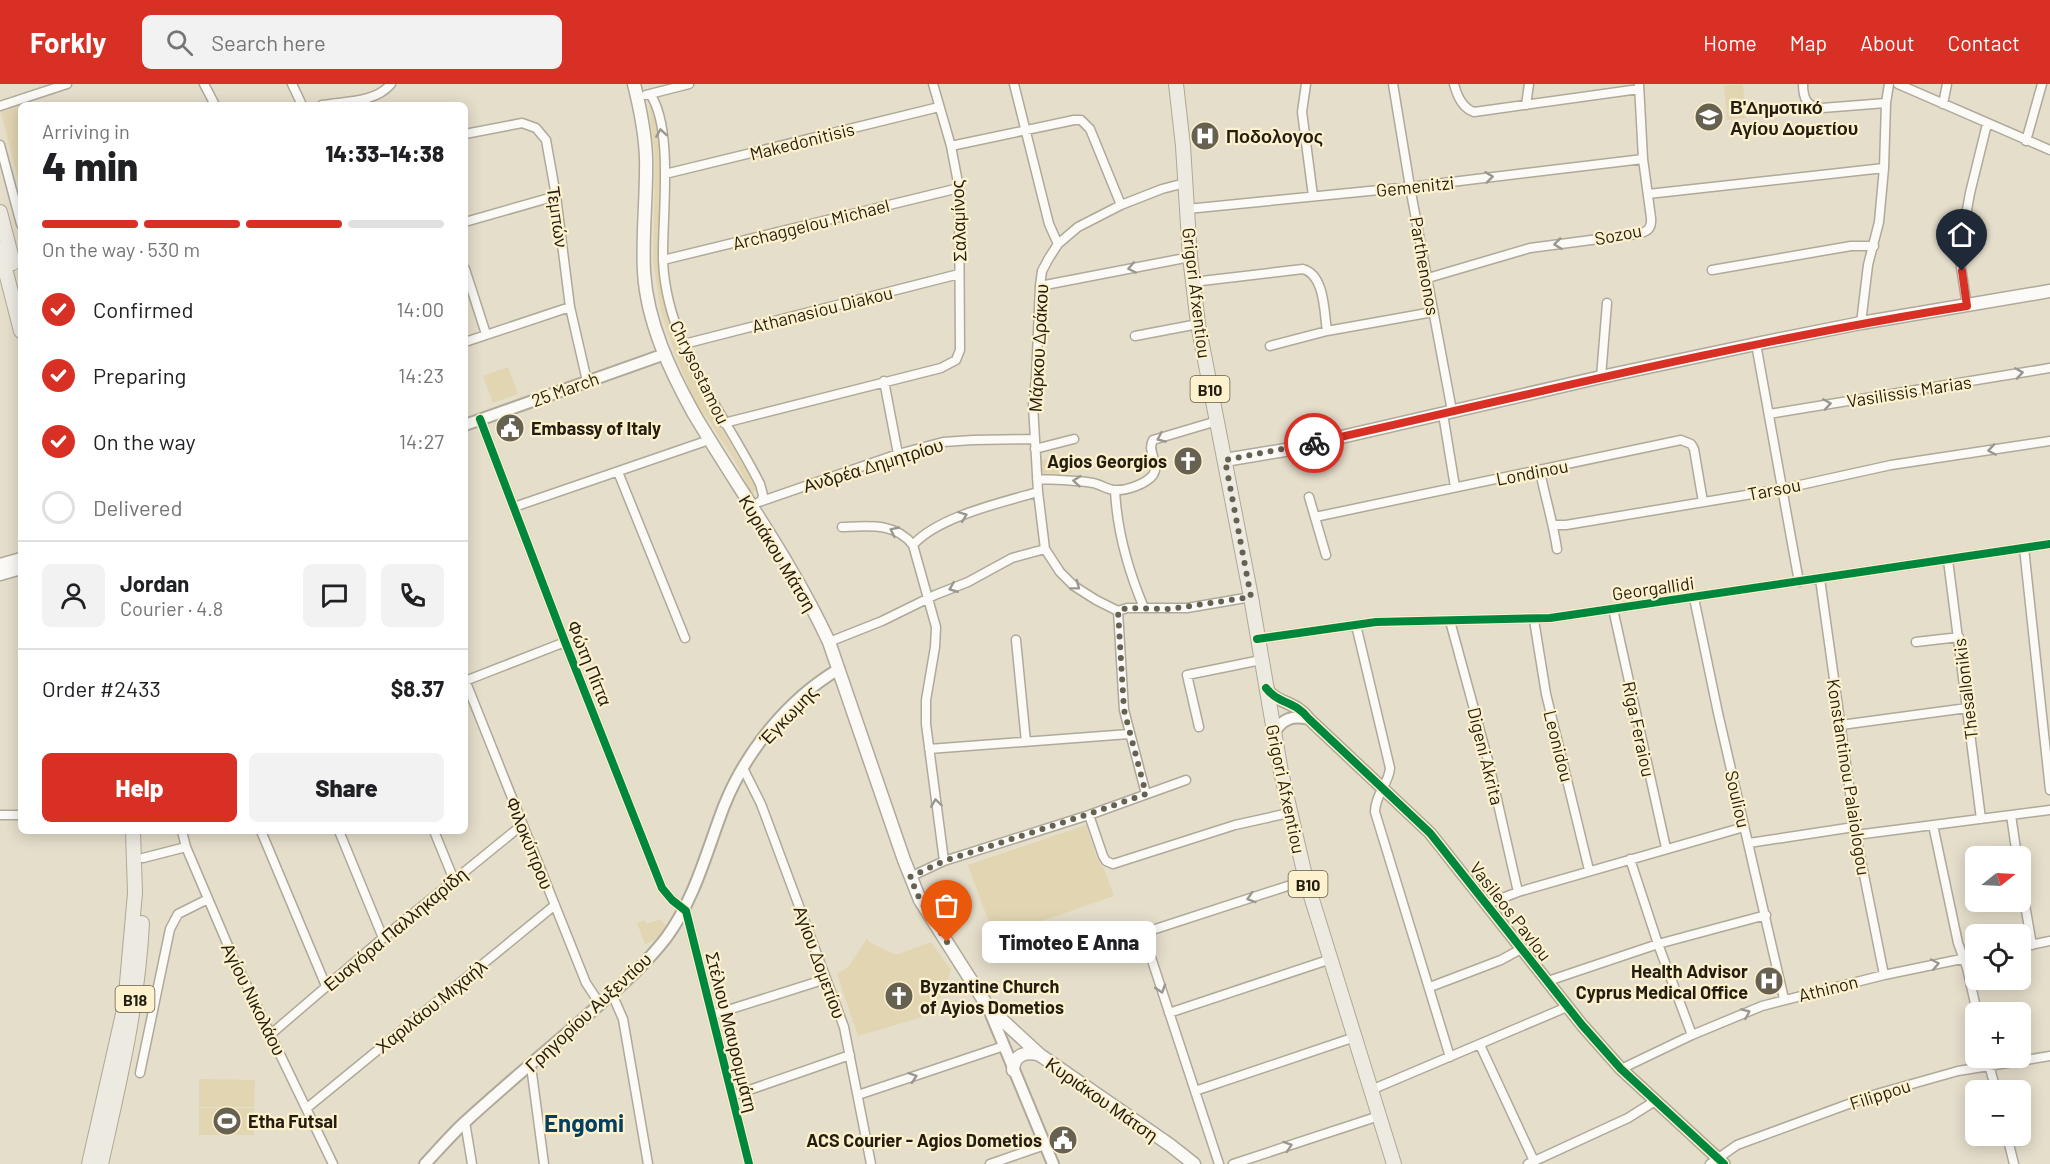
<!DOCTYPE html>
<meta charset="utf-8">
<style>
:root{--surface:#fff;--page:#f2f2f2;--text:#202124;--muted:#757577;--line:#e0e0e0;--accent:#d93025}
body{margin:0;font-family:Barlow,sans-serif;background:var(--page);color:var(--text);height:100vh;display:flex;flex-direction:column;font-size:22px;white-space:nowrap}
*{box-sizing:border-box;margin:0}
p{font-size:20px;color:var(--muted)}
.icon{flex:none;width:33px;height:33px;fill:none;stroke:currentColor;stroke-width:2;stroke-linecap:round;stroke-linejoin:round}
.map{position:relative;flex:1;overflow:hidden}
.side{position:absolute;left:18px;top:18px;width:450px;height:732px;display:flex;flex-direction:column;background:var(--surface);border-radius:9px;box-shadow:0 3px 15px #0003}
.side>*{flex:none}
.needle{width:39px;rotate:72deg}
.controls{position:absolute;left:1965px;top:762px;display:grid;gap:12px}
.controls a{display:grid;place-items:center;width:66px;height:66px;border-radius:9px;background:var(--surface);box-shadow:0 3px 15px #0003;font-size:30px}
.pin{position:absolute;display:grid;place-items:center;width:51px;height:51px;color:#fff;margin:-62px -26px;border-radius:50% 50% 50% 0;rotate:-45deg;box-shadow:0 0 6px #0007}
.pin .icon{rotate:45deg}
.courier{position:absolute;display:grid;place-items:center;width:60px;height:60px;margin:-30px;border:4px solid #d93025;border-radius:50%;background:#fff;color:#222;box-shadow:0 2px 8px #0007}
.bubble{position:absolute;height:42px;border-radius:9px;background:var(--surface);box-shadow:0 3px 15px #0003;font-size:20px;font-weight:800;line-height:42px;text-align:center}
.overview em{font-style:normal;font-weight:800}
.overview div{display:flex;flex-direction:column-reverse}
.overview{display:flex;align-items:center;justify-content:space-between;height:102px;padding:0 24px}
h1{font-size:39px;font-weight:800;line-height:45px}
.bar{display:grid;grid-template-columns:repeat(4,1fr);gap:9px 6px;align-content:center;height:72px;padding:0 24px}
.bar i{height:8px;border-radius:4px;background:var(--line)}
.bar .selected{background:var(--accent)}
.bar p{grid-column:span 4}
.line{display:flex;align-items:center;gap:15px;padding:0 24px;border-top:2px solid var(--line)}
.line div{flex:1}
.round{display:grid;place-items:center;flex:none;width:63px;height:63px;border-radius:9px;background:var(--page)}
ol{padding:0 24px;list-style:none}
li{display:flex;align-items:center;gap:18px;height:66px}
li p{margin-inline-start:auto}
li .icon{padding:6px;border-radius:50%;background:var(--accent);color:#fff;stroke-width:4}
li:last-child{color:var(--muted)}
li i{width:33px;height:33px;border:3px solid var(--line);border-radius:50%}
.action{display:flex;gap:12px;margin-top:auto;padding:12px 24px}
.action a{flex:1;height:69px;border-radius:9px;background:var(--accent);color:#fff;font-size:24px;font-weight:800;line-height:69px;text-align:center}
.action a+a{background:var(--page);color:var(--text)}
header{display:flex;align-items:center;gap:36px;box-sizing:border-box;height:84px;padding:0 30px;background:var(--accent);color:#fff}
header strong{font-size:28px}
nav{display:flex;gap:33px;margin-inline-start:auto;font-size:21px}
.search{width:420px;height:54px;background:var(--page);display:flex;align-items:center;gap:15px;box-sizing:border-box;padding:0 21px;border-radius:9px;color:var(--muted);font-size:22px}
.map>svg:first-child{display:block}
</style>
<header>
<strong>Forkly</strong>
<div class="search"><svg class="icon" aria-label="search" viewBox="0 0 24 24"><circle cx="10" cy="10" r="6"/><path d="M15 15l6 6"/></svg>Search here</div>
<nav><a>Home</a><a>Map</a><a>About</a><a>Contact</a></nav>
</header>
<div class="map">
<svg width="2050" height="1080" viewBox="0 0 2050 1080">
<rect width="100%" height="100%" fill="#e5decb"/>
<path fill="#e2d5b2" d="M1743 0 1746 34 1727 36 1724 2Z
M652 18C656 41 662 63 661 86 661 121 656 156 660 191 671 269 716 336 756 401V406L752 410 735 377 705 331 697 323 676 273 661 228 653 177 655 73 649 22Z
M21 22V107L1 28Z
M508 283 518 310 493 319 483 292Z
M1071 373 1072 389 1041 390 1040 376Z
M1086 741 1097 775 1104 785 1114 812 998 852 991 844 968 781Z
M660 835 667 842 657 855 645 860 637 839 645 836 647 840Z
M867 854 869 858 896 871 931 858 951 886 935 926 916 935 858 952 837 890 849 882Z
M199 995 255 996 254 1023H199Z
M199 1024H254V1051H199Z"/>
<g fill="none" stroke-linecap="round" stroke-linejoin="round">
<g stroke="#afa99a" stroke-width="11">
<path id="minor" d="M204 0 215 21
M292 0 302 21
M1014 0 1049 140 1058 160
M1306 0 1302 28 1313 112
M1393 0 1410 103 1452 327
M1454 0C1457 12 1462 24 1474 28L1639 5
M1803 0C1803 15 1807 23 1822 24L1886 19
M1898 0 2050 66
M650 10C674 44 662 134 663 176 666 261 724 328 760 400L763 411 762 416
M646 11 689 0
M1943 20 1947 0
M322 21C345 17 375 19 391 0
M1526 21 1529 0
M0 22 67 0
M465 50 522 39 536 44 546 56 556 112 570 223 587 297
M2026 57 2042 0
M0 61 21 140
M951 62 1074 36H1081L1090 45 1121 121
M665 90 939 23
M1648 110 1884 84
M1187 125 1410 103 1643 75
M465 138 556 112
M663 176 959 104
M465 185 486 250
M1712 186 1851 162H1874
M1428 194 1530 164 1637 150C1647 148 1652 145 1651 134L1643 75 1639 0
M1193 198 1303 185C1325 191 1324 228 1327 247
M1040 202 1190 173
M1967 222 1959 170 1970 109 1987 40
M1861 239 1868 181 1879 138 1884 84 1886 19 1889 0
M1135 252 1198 240
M465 258 570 223
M684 260 959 190
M1756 260 1799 498
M1270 262 1327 247 1433 228
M1601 293 1607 219
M884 297 898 370
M1443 330 1455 403
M1769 330 2050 284
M480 335 565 558 662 804 672 816 686 827 749 1080
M724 339 941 284 956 276 960 266 959 104 951 62 933 0
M1035 365 1074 355
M1540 387C1545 413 1553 438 1557 465
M618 388 685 554
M1037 395C1056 396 1074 396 1093 399 1100 400 1107 406 1115 406 1126 407 1146 400 1153 391 1161 379 1146 368 1153 356L1217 337
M1115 406C1117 448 1128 486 1144 524
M1309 413 1326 471
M759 418 898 370 943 358 973 356 1034 355
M514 423 709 356
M1315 433 1681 356 1691 360 1694 365 1703 418
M1553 441H1566L1782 405 1891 381 2050 357
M842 443C868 442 895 438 913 461L936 543 935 563 926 616V640L944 777
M913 461C937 433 1003 418 1038 408
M2024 464 2050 706
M1948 476 1981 735
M1820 495 1856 751 1884 891
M1694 514 1718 629 1784 915
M1613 525 1666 764
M1118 527 1096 516 1074 502 1060 488 1045 465 1038 408 1033 321 1036 294 1040 202 1042 187 1049 174 1058 160 1078 143 1121 121 1162 105 1185 99
M1118 527 1124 626 1146 710
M1118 527 1127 524H1187L1251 513
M1534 536 1546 610 1589 786
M1450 537 1489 680 1518 808
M1356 541 1390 684C1389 700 1375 710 1375 728L1450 973
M1257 555 1376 538 1550 534 2050 460
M1016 556 1026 658
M829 558 882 537 935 511 968 498 1012 474 1045 465
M1916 558 1959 553
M465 596 586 899 600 920
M465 597 565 558
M1841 641 1967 624
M1199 643 1187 591 1261 576
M929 665 1129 650
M743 684 761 720 844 943 871 1080
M0 731H21
M1089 731 1103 772 1106 777 1113 780 1235 741 1289 729
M2011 731 2017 772
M1933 741 1958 859 1967 884 1977 928
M182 747 186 763 232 871 333 1080
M261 747 326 902
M339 747 383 854
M434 747 454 796
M1856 751 2050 726
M1749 759 1854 743
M143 774 186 763
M1630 775 1658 860 1692 951
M2020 792 2032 861
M910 793 944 777 1089 731 1186 696
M1487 820 1518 808 1744 743
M2020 863 2050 857
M1548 897 1658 860 1766 831
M1430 903 1501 876 1521 865
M612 910 623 935 648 1080
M1169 929 1331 875
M712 931 826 895
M271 950 383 854 522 741
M1480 961 1534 1077
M1987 974 1996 1006
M531 982 544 1080
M1621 985 1692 951 1762 922 1884 891 1976 872
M140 989 170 845 178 830 208 815
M1371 1006 1567 923
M1195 1007 1355 953
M858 1011 1004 962
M732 1012 850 971
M307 1024 555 821
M465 1038 472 1080
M2007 1052 2014 1080
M990 1080 1045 1061
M1219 1080 1143 849 1306 796
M1233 1080 1379 1032
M1528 1080 1628 1034 1655 1017
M1710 1080 1737 1061 1873 1011 1958 987 2050 972"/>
</g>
<g stroke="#afa99a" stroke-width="14">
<path id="tertiary" d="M465 341 665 270
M1266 604C1278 621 1295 616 1309 635L1430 749 1582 941 1621 985 1724 1080
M1274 649C1282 635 1292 631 1309 635
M988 923 1053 1080
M425 1080C438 1066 451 1051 465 1038 503 1003 543 970 582 936 611 910 642 885 666 854 695 815 707 766 724 722 746 667 788 615 839 585"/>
</g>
<g stroke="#afa99a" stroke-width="15">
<path id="secondary" d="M634 0C640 24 645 48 646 73 647 111 642 149 644 188 647 238 670 287 694 330 739 406 792 478 829 558L904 776 920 816 988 923 1040 971 1170 1061 1194 1080
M1225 376 1285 366 1601 293 1756 260 1861 239 2050 207
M0 481 21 475
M0 490 21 484
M1013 986C1014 970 1026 967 1040 971"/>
</g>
<g stroke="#afa895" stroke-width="16">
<path id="primary" d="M1176 0 1183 62 1190 173 1198 240 1251 513 1281 688 1306 796 1394 1080
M0 128 13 179
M0 165 21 247
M89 1080 125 921 135 809 133 747
M101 1080C119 1000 138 921 142 839"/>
</g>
<use href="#minor" stroke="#fbfaf7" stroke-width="8"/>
<use href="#tertiary" stroke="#fbfaf7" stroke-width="10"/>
<use href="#secondary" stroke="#fbfaf7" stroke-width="12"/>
<use href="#primary" stroke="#edeae2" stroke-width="14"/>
<g stroke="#fef1cd" stroke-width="11">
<path id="cycleway" d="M480 335 565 558 662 804 672 816 686 827 749 1080
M1257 555 1376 538 1550 534 2050 460
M1266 604C1278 620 1296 617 1309 635L1430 749 1582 941 1621 985 1724 1080"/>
</g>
<use href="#cycleway" stroke="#00873e" stroke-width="8"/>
</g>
<defs><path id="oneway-chevron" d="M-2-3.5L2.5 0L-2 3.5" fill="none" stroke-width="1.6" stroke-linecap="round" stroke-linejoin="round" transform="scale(1.5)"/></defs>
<g stroke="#9a9790">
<use href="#oneway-chevron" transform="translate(661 49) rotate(-99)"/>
<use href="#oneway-chevron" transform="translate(1489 93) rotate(-7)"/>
<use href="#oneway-chevron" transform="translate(1558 160) rotate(173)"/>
<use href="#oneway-chevron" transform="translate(1132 184) rotate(169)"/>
<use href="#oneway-chevron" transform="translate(2019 289) rotate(-9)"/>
<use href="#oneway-chevron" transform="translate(1827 320) rotate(-9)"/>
<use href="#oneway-chevron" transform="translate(1161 354) rotate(156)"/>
<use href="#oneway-chevron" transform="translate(1992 366) rotate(171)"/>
<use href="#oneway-chevron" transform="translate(1077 397) rotate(-175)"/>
<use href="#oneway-chevron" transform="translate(963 432) rotate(-21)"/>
<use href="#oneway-chevron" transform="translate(894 447) rotate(-155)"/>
<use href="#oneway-chevron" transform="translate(1076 502) rotate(37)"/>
<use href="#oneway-chevron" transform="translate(953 504) rotate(158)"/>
<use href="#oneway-chevron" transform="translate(936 719) rotate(-98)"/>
<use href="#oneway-chevron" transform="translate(1251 814) rotate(162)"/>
<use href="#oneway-chevron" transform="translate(1935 880) rotate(-12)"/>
<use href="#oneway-chevron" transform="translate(1161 905) rotate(72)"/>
<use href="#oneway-chevron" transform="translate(1746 929) rotate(-23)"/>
<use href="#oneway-chevron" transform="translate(913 993) rotate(-19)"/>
<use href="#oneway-chevron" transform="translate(1288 1062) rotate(-18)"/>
</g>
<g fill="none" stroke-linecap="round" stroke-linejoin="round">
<path stroke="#676152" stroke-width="6" stroke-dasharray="0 10.8" d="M947 858 920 816 910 793 944 777 1089 730 1146 710 1124 626 1118 527 1127 524 1170 525 1251 513 1225 376 1314 359"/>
<path stroke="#d93025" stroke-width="8" d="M1314 359C1531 310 1747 257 1967 222L1962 187"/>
</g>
<defs>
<g id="school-disc" transform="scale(1.5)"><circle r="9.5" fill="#676152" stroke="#fef1cd"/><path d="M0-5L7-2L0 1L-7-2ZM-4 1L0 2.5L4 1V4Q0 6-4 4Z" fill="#fff"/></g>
<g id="hospital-disc" transform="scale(1.5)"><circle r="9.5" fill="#676152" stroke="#fef1cd"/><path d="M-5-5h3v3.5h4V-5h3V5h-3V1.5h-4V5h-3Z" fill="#fff"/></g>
<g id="civic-disc" transform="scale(1.5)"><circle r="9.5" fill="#676152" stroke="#fef1cd"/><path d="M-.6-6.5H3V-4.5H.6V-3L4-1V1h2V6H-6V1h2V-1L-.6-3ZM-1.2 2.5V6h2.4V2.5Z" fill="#fff"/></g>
<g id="church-disc" transform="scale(1.5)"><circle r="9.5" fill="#676152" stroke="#fef1cd"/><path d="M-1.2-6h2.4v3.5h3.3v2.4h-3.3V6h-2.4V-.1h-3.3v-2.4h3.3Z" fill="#fff"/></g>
<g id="stadium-disc" transform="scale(1.5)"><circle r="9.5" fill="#676152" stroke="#fef1cd"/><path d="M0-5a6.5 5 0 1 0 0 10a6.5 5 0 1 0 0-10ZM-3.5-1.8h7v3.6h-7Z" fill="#fff"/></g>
</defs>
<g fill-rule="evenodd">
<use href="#school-disc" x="1709" y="33"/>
<use href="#hospital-disc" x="1205" y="52"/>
<use href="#civic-disc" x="510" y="344"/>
<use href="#church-disc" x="1188" y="377"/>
<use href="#hospital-disc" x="1769" y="897"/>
<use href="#church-disc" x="899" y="912"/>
<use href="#stadium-disc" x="227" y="1037"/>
<use href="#civic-disc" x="1063" y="1056"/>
</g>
<g text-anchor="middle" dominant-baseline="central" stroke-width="4.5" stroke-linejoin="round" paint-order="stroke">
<g fill="#fef1cd" stroke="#655d49" stroke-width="1.5">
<rect x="1190.5" y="292" width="39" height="26" rx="4.5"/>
<rect x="1288.5" y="787" width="39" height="26" rx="4.5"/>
<rect x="115.5" y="902" width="39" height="26" rx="4.5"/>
</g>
<g font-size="16" font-weight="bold" fill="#231e11">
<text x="1210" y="305">B10</text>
<text x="1308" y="800">B10</text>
<text x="135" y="915">B18</text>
</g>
<g font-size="18" font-weight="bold" fill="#231e11" stroke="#fef1cd" text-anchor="start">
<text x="1730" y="23">Β'Δημοτικό<tspan x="1730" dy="21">Αγίου Δομετίου</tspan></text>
<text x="1226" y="52">Ποδολογος</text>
<text x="531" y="344">Embassy of Italy</text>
<text x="1167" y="377" text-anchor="end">Agios Georgios</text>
<text x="1748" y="887" text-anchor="end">Health Advisor<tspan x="1748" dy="21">Cyprus Medical Office</tspan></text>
<text x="920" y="902">Byzantine Church<tspan x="920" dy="21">of Ayios Dometios</tspan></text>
<text x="248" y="1037">Etha Futsal</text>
<text x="1042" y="1056" text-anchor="end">ACS Courier - Agios Dometios</text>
</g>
<g font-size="18" fill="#231e11" stroke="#fef1cd">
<text transform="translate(802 57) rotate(-14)">Makedonitisis</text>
<text transform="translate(1415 102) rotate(-6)">Gemenitzi</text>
<text transform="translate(558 133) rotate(82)">Τεμπών</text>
<text transform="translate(958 137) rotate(-92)">Σαλαμίνος</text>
<text transform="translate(811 140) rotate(-14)">Archaggelou Michael</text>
<text transform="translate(1618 150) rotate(-11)">Sozou</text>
<text transform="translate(1425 182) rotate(80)">Parthenonos</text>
<text transform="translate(1197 209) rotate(83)">Grigori Afxentiou</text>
<text transform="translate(822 225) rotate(-14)">Athanasiou Diakou</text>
<text transform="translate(1038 264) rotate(-87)">Μάρκου Δράκου</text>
<text transform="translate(700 288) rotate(64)">Chrysostamou</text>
<text transform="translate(565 305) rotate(-20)">25 March</text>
<text transform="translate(1909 307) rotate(-9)">Vasilissis Marias</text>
<text transform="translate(873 381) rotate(-17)">Ανδρέα Δημητρίου</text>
<text transform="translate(1532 388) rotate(-11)">Londinou</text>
<text transform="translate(1774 405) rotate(-11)">Tarsou</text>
<text transform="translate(778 469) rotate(59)">Κυριάκου Μάτση</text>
<text transform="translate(1653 504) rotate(-8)">Georgallidi</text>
<text transform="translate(590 579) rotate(68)">Φώτη Πίττα</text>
<text transform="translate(1965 605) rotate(-97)">Thesallonikis</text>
<text transform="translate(788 631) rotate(-46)">Έγκωμης</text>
<text transform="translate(1639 645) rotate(78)">Riga Feraiou</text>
<text transform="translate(1559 662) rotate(76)">Leonidou</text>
<text transform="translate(1486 672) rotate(76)">Digeni Akrita</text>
<text transform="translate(1849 693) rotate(81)">Konstantinou Palaiologou</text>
<text transform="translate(1286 705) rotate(78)">Grigori Afxentiou</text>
<text transform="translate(1738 715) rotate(77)">Souliou</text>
<text transform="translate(530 759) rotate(68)">Φιλοκύπρου</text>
<text transform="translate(1511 827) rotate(52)">Vasileos Pavlou</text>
<text transform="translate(395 845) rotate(-40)">Ευαγόρα Παλληκαρίδη</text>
<text transform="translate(820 878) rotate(70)">Αγίου Δομετίου</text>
<text transform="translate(1828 904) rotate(-14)">Athinon</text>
<text transform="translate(254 915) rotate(64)">Αγίου Νικολάου</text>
<text transform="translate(431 922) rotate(-39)">Χαριλάου Μιχαήλ</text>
<text transform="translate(588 928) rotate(-43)">Γρηγορίου Αυξεντίου</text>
<text transform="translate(732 948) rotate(76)">Στέλιου Μαυρομμάτη</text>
<text transform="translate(1880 1010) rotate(-18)">Filippou</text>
<text transform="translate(1102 1015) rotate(35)">Κυριάκου Μάτση</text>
</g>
<g font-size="24" font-weight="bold" fill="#023f60" stroke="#fef1cd">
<text x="584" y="1038">Engomi</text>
</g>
</g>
</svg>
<div class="controls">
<a><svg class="needle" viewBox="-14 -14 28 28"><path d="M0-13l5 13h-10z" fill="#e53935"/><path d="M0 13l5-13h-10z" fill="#757577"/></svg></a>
<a><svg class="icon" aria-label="locate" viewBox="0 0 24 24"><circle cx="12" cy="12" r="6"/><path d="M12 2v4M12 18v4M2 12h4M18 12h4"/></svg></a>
<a>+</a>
<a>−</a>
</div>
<div class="pin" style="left:947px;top:858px;background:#ea580c"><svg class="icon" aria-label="bag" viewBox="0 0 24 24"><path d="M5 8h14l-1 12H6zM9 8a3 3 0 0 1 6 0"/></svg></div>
<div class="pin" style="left:1962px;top:187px;background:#1f2937"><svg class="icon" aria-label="home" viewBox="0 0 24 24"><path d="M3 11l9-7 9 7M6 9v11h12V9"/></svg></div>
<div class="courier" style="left:1314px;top:359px"><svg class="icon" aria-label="bike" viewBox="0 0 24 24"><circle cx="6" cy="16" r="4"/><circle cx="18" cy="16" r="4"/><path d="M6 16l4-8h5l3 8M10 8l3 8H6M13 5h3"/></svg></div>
<div class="bubble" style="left:982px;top:837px;width:174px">Timoteo E Anna</div>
<section class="side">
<div class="overview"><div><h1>4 min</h1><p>Arriving in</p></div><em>14:33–14:38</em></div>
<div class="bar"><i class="selected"></i><i class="selected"></i><i class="selected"></i><i></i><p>On the way · 530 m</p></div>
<ol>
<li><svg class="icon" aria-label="check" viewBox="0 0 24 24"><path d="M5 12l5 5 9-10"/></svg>Confirmed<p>14:00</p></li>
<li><svg class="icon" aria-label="check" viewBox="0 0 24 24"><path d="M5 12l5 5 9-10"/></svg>Preparing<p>14:23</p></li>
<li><svg class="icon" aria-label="check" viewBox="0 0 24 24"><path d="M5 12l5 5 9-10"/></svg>On the way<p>14:27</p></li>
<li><i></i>Delivered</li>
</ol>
<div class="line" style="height:108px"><a class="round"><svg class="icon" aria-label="person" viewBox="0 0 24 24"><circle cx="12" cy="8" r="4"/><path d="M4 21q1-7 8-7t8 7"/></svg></a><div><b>Jordan</b><p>Courier · 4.8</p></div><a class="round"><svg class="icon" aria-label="chat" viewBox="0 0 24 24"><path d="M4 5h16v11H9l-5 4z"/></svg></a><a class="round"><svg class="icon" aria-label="phone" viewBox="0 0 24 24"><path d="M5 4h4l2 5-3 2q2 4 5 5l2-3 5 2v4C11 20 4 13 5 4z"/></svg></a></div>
<div class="line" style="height:78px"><div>Order #2433</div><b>$8.37</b></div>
<div class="action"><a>Help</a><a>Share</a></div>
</section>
</div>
